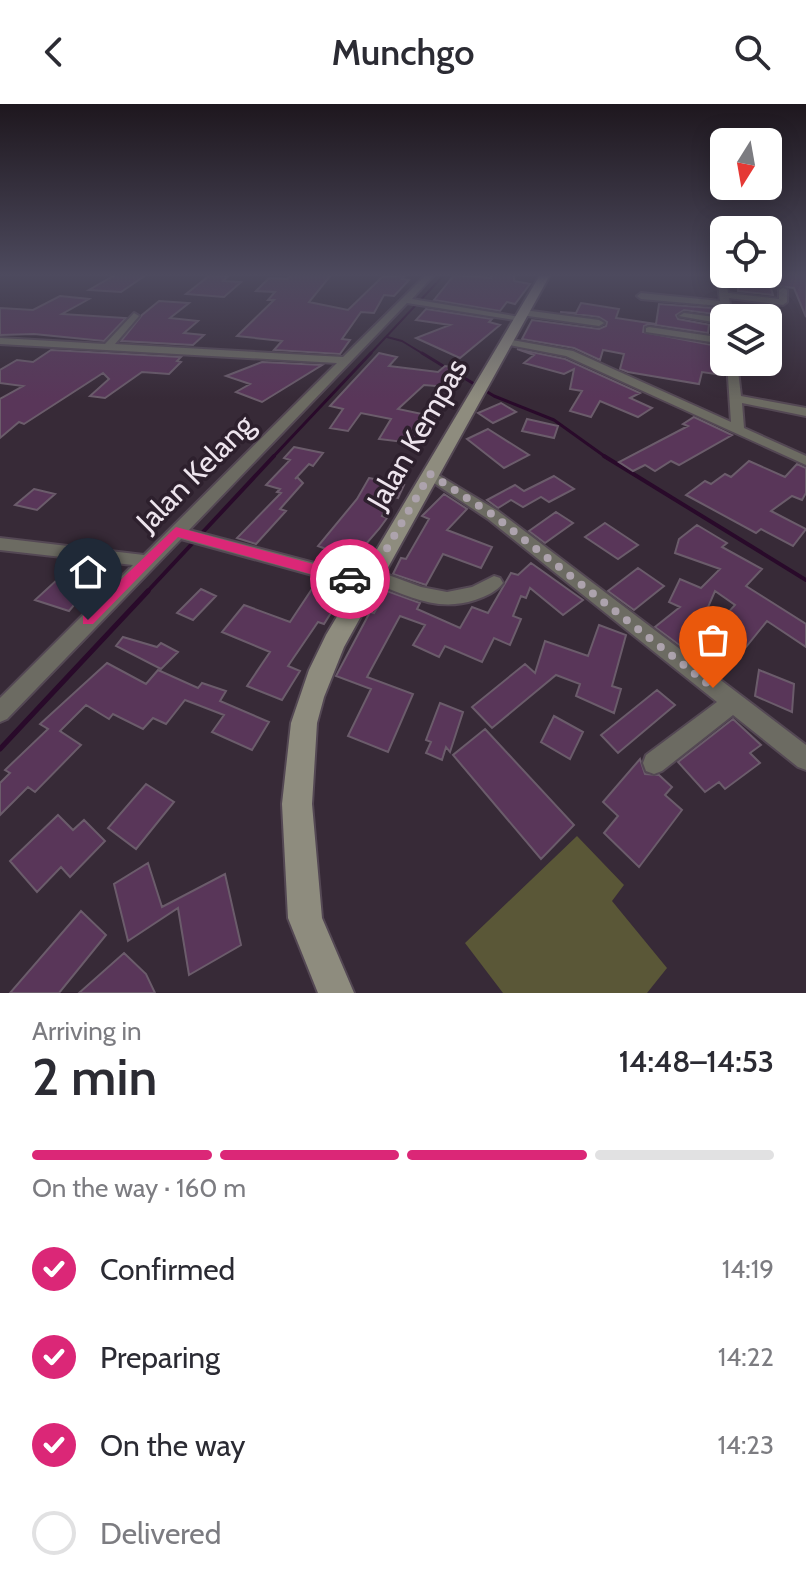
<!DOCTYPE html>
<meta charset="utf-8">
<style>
:root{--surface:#fff;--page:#f2f2f3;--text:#2b2b33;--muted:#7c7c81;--line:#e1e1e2;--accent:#db2777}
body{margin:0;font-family:Cabin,sans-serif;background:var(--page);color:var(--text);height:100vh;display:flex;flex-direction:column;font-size:30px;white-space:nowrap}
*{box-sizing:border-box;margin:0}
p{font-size:26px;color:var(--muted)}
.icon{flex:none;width:44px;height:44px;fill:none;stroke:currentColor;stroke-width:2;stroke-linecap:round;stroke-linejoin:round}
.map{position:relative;height:889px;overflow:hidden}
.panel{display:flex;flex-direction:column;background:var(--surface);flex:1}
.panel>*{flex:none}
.needle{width:52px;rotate:191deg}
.buttons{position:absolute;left:710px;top:24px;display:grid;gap:16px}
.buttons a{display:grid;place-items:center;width:72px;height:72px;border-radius:12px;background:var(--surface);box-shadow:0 4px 20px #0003;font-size:40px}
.pin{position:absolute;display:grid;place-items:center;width:68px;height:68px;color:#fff;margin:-82px -34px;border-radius:50% 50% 50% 0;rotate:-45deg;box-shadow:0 0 8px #0007}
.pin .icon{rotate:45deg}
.courier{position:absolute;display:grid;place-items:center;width:80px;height:80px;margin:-40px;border:6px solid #db2777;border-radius:50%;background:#fff;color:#222;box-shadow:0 2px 10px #0007}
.overview em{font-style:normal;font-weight:600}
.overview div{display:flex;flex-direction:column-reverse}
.overview{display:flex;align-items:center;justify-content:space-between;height:136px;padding:0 32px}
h1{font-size:52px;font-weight:600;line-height:60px}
.bar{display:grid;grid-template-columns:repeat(4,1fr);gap:12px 8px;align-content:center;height:96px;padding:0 32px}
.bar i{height:10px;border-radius:6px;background:var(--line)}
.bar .active{background:var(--accent)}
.bar p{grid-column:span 4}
ol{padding:0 32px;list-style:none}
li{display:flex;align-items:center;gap:24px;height:88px}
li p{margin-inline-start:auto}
li .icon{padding:8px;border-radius:50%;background:var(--accent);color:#fff;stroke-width:4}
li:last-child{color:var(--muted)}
li i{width:44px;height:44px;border:4px solid var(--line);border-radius:50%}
header{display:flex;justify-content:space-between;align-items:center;height:104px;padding:0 32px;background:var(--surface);font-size:36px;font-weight:600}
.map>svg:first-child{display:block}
</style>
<header><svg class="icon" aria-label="back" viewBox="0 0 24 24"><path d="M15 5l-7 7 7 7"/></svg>Munchgo<svg class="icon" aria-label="search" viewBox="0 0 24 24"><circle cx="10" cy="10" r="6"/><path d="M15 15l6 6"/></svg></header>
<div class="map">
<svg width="806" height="889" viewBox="0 0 806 889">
<rect width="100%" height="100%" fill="#372a37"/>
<path fill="#5a5737" d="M577 732 624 781 612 797 667 864 647 889H503L465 839Z"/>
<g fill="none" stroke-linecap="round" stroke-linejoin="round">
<path stroke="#290a2a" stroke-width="2" d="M387 233 402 237 425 251
M369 251 444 171"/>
<path stroke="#290a2a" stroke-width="3" d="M422 249 448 265
M456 269 494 292 554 316 607 354
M272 354 371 249"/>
<path stroke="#290a2a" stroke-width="4" d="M604 352 806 476
M146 489 274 352"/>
<path stroke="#290a2a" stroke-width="5" d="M0 645 148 487"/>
</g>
<path fill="#593659" stroke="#6b5c6b" stroke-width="2" d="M115 171H146L121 188 89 186Z
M210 171 228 172 223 177 241 178 224 193 186 190Z
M292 171H331L309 198 348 206 382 173 406 171 402 175 409 176 394 192 384 191 374 209 361 208 342 235 350 236 340 250 274 246 282 237 237 232 274 196H268L275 188 256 187 269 174 287 175Z
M454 171 491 174 492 171H514V177L530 180 515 200 507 198 500 207 434 196Z
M738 171H806V213L794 184 770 181 773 191 738 187Z
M60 192 89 195 62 210 126 214 104 237 34 230 0 231V204L33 206Z
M159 197 189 199 170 214 198 217 184 229 204 231 193 241 121 237 142 211Z
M581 199 619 205 616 214 656 220 659 200 712 204 714 210 684 206 676 211 678 215 716 222 709 221 708 229 649 220 644 222 643 228 717 242 723 271 702 268 699 280 628 268 620 265 624 250 603 246 600 256 574 244 522 235 532 216 599 225 606 222 607 218 599 213 560 208 576 209Z
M426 205 492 215 489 218 500 221 460 254 416 234 450 221 416 216Z
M517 245 565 255 640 289 630 294 652 304 638 313 600 297 591 313 570 307 582 287 570 285 574 265 564 270 524 259 534 251Z
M51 246 181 253 177 257 181 258 169 270 142 268 105 294 90 292 109 275 103 269 24 320 19 318 0 334V295L23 282 0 279V266L17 256 33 258Z
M379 249 397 253 389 262 438 268 445 262 466 265 448 283 424 281 398 305 436 313 420 340 379 335 391 315 361 309 348 327 330 324 343 305 330 302Z
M262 258 322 261 262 298 236 288 250 280 226 272Z
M501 299 516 308 493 319 478 309Z
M694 313 732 331 679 361 671 357 655 367 645 361 633 367 619 358 688 322 683 320Z
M527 315 558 322 554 334 522 327Z
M488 325 529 351 504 364 467 335Z
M294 343 323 349 313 362 309 360 295 375 297 373 303 379 280 405 286 407 256 440 237 434 281 389 277 388 280 385 266 381 290 356 284 354Z
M749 357 785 373 797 360 806 364V389L802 396 792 392 771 407 806 425 793 442 761 425 756 429 686 391 705 377 711 380 725 370 731 373Z
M554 372 574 385 549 398 541 393 523 403 511 396 498 404 487 396 515 381 524 387Z
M369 374 404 381 398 394 392 392 382 412 387 414 379 425 353 455 318 442 357 395Z
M34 385 55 390 37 406 15 401Z
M444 390 467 405 447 426 492 443 481 464 443 450 426 481 393 470 401 454 406 455 429 415 422 412Z
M556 408 573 419 545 439 529 427Z
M605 419 638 441 618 455 585 433Z
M697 421 727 439 722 443 762 465 746 482 806 520V543L767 517 738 553 707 532 735 501 715 487 696 531 682 543 655 523 680 503 669 498 680 475 701 484 720 465 675 449 679 435Z
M531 459 583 496 563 511 530 484 526 494 521 492 513 512 521 515 510 541 494 534 482 558 445 542 439 553 413 541 425 521 400 512 367 573 413 590 388 648 348 632 371 585 336 572 370 508 374 509 387 487 420 499 417 505 460 524 472 503 488 509 511 469 518 471Z
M72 462 100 470 69 507 35 496Z
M638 464 664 482 634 506 608 487Z
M316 479 344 488 324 520 318 518 288 562 300 567 282 596 247 582 270 548 222 528 244 501 290 518Z
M201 485 216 492 193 516 177 509Z
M599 521 626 531 612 582 621 585 614 609 576 592 580 580 556 571 492 624 472 603 525 560 535 569 545 537 588 552Z
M123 533 157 543 161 539 178 548 161 565 116 542Z
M107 559 146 580 158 566 198 584 202 579 226 587 220 597 269 618 252 646 212 628 224 611 185 596 166 620 153 614 143 625 113 610 109 615 86 601 60 627 81 641 35 688 28 683 0 711V679L10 669 5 666 48 625 40 620Z
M759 566 794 580 792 608 755 592Z
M657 586 675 601 618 649 601 631Z
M440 599 463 608 450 648 446 643 442 656 426 649 431 638 426 636Z
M554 612 583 628 570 655 541 638Z
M733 615 761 641 750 649 760 659 725 685 719 678 705 688 678 658Z
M485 625 574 721 541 755 453 651Z
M640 655 645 670 659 671 672 683 665 691 682 706 639 763 604 729 618 712 603 698Z
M146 680 174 698 136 745 108 724Z
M58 711 73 726 84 716 105 737 70 773 61 763 37 788 10 757Z
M148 759 162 803 225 770 241 841 189 871 178 804 128 837 114 780Z
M81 807 106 831 59 889H10Z
M124 849 146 870 155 889H79Z"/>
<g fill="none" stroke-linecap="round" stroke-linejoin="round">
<g stroke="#544854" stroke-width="4">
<path id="street" d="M426 171H434L412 195 526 214 521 217 407 199 189 426 364 472 366 467 372 465 421 483 447 488 472 483 494 472 500 474 503 479C496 488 486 492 475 496 439 508 409 493 375 479L373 484 367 486 181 435 7 615 0 618V594L133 461 0 446V434L144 451 337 259 0 240V234L105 240 134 209 139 212 115 240 343 253Z
M717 171H725L728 189 779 195V186L783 184 787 186V198L783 201 729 194 732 214H724V220L679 212 684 209 722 214 721 202 641 195 637 192 641 189 720 197Z
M524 206 599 216 604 219 599 222 521 211 519 209Z
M649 223 724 234V240L646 228V224Z
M507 235 573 247 731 318 727 258H737L741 292 806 304V312L742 299 744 324 806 352V361L566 252 504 240 502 238Z
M430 366 498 407 806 641V666L798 663 733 611 662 667 654 670 646 667 643 659 646 651 717 598 488 415 425 373 423 370Z"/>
</g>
<g stroke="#544854" stroke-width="4">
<path id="secondary" d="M540 171H550L344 543 324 593 317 619 312 700 322 814 354 889H318L288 814 282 700 291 619 309 566 326 531Z"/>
</g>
<use href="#street" fill="#6c6b62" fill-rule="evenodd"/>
<use href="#secondary" fill="#8e8c7e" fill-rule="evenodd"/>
</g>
<linearGradient id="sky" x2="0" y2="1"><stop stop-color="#1e171e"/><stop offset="0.58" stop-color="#4d4a5e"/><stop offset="1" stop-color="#4d4a5e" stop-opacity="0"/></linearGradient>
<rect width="806" height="295" fill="url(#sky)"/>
<path fill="#db2777" d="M176 423 350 470 357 475 350 481 178 433 93 520H83V512Z"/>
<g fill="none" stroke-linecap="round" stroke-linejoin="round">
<path stroke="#ada3ad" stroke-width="8" stroke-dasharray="0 14.4" d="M350 475 367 479 430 370 493 411 713 584"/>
</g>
<g text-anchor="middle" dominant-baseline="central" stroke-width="7" stroke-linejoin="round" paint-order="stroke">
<g font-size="30" fill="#ede4ed" stroke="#2d202d">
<text transform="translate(417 330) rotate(-60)">Jalan Kempas</text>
<text transform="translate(195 369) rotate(-45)">Jalan Kelang</text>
</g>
</g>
</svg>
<div class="buttons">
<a><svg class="needle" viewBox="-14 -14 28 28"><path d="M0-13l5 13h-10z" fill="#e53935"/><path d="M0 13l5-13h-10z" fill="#7c7c81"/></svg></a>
<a><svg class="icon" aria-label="locate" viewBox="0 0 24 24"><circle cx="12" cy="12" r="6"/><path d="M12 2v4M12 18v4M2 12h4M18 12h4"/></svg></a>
<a><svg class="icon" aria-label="layers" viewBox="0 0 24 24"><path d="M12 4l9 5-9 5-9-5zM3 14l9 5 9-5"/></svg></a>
</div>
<div class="pin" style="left:713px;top:584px;background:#ea580c"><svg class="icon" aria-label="bag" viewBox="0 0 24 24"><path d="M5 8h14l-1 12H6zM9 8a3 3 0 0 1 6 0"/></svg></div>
<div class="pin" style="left:88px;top:516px;background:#1f2937"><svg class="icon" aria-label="home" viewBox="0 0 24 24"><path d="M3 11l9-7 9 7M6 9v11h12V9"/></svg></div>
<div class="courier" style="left:350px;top:475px"><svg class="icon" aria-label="car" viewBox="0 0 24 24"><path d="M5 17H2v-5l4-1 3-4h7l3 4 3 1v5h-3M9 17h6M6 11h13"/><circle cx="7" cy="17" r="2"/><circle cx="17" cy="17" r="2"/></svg></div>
</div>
<section class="panel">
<div class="overview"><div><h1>2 min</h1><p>Arriving in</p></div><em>14:48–14:53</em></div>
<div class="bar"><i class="active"></i><i class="active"></i><i class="active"></i><i></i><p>On the way · 160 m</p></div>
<ol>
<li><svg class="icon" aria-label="check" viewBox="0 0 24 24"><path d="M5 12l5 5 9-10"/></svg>Confirmed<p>14:19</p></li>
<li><svg class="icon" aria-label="check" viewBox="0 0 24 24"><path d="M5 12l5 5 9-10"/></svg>Preparing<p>14:22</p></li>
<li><svg class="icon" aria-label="check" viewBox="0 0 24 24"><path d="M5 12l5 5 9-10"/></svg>On the way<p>14:23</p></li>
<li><i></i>Delivered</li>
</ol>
</section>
